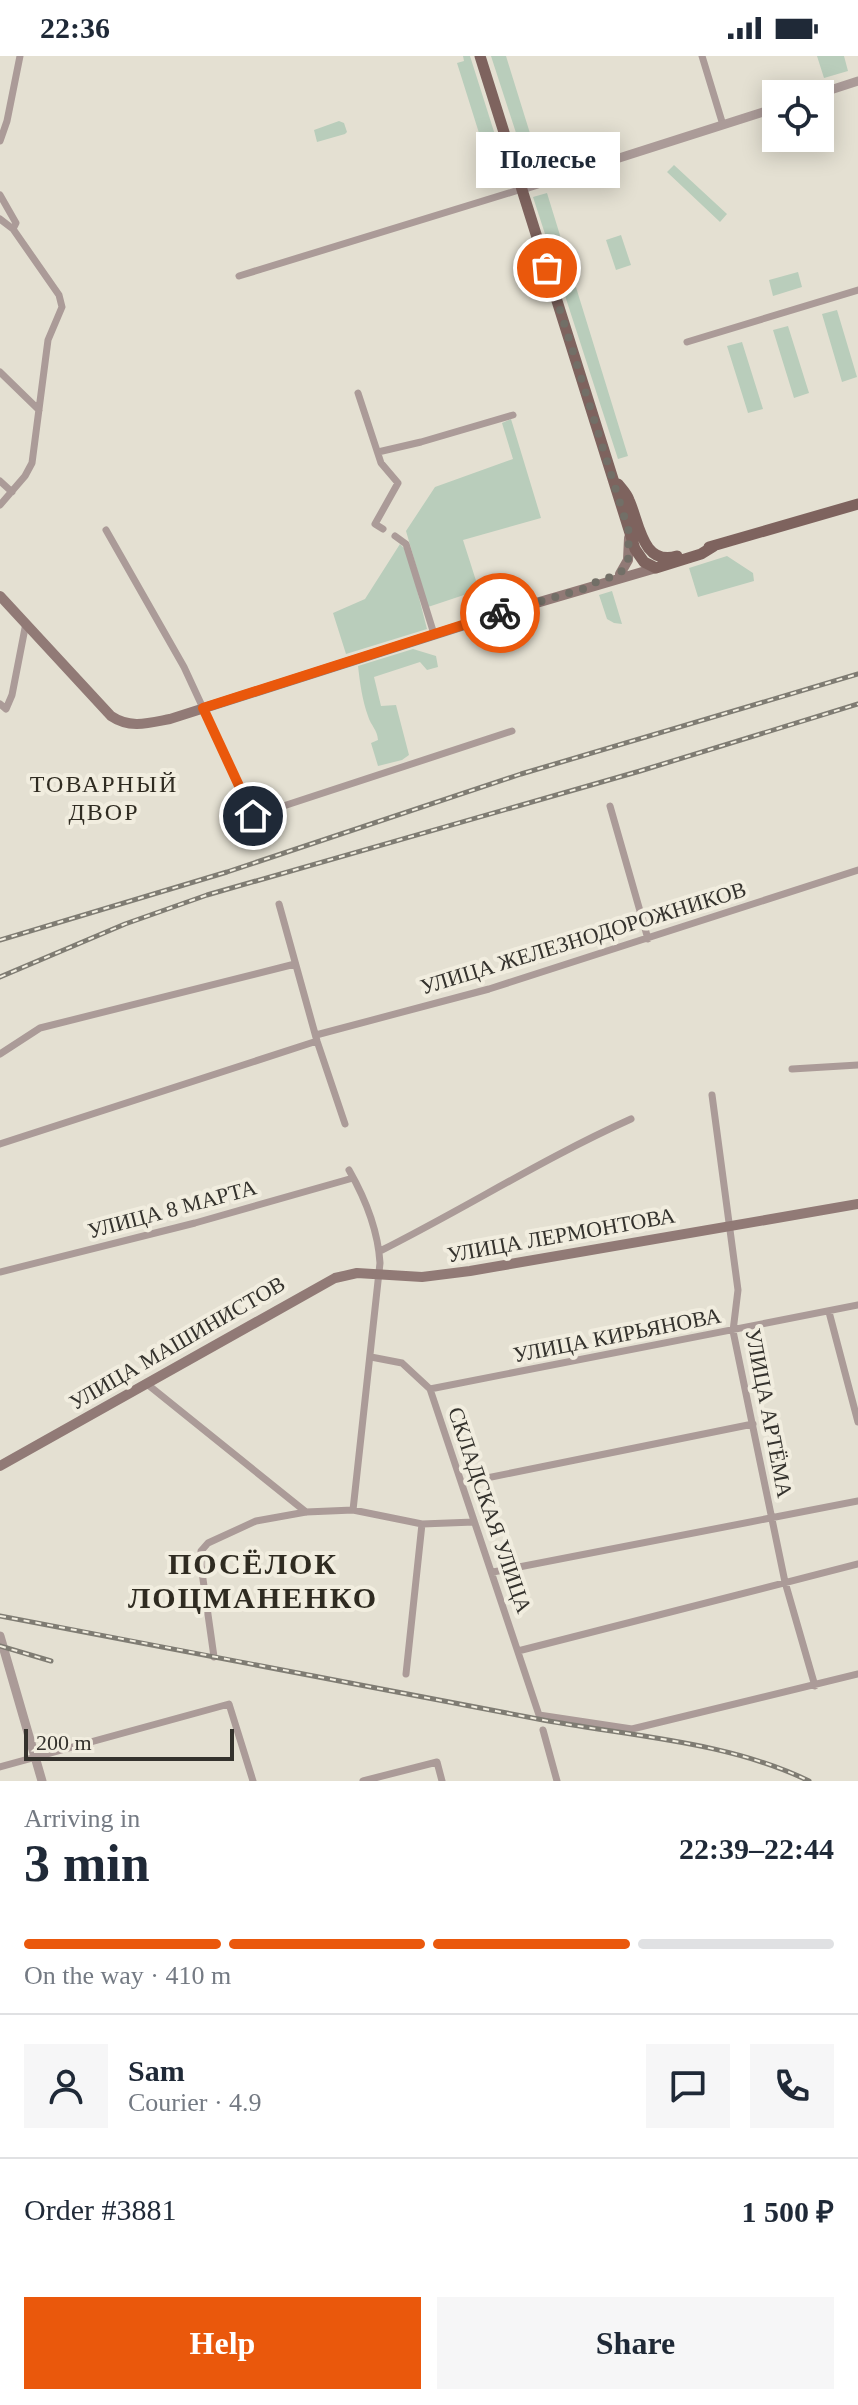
<!DOCTYPE html>
<meta charset="utf-8">
<style>
:root{--surface:#fff;--page:#f6f6f7;--text:#1f2937;--muted:#747a83;--line:#e0e1e3;--accent:#ea580c}
body{margin:0;font-family:Georgia,serif;background:var(--page);color:var(--text);height:100vh;display:flex;flex-direction:column;font-size:30px;white-space:nowrap}
*{box-sizing:border-box;margin:0}
p{font-size:26px;color:var(--muted)}
.icon{flex:none;width:44px;height:44px;fill:none;stroke:currentColor;stroke-width:2;stroke-linecap:round;stroke-linejoin:round}
.map{position:relative;height:1725px;overflow:hidden}
.sheet{display:flex;flex-direction:column;background:var(--surface);flex:1}
.sheet>*{flex:none}
.buttons{position:absolute;left:762px;top:24px;display:grid;gap:16px}
.buttons a{display:grid;place-items:center;width:72px;height:72px;border-radius:0px;background:var(--surface);box-shadow:0 4px 20px #0003;font-size:40px}
.scale{position:absolute;left:24px;bottom:20px;width:210px;box-sizing:border-box;padding-left:8px;border:4px solid #34322d;border-top:0;font-size:22px;line-height:28px;white-space:nowrap;color:#34322d;-webkit-text-stroke:6px #f1eddf;paint-order:stroke}
.pin{position:absolute;display:grid;place-items:center;width:68px;height:68px;color:#fff;margin:-34px;border:4px solid #fff;border-radius:50%;box-shadow:0 2px 8px #0007}
.courier{position:absolute;display:grid;place-items:center;width:80px;height:80px;margin:-40px;border:6px solid #ea580c;border-radius:50%;background:#fff;color:#222;box-shadow:0 2px 10px #0007}
.bubble{position:absolute;height:56px;border-radius:0px;background:var(--surface);box-shadow:0 4px 20px #0003;font-size:26px;font-weight:600;line-height:56px;text-align:center}
.headline em{font-style:normal;font-weight:600}
.headline div{display:flex;flex-direction:column-reverse}
.headline{display:flex;align-items:center;justify-content:space-between;height:136px;padding:0 24px}
h1{font-size:52px;font-weight:600;line-height:60px}
.bar{display:grid;grid-template-columns:repeat(4,1fr);gap:12px 8px;align-content:center;height:96px;padding:0 24px}
.bar i{height:10px;border-radius:6px;background:var(--line)}
.bar .active{background:var(--accent)}
.bar p{grid-column:span 4}
.line{display:flex;align-items:center;gap:20px;padding:0 24px;border-top:2px solid var(--line)}
.line div{flex:1}
.round{display:grid;place-items:center;flex:none;width:84px;height:84px;border-radius:0px;background:var(--page)}
.cta{display:flex;gap:16px;margin-top:auto;padding:16px 24px}
.cta a{flex:1;height:92px;border-radius:0px;background:var(--accent);color:#fff;font-size:32px;font-weight:600;line-height:92px;text-align:center}
.cta a+a{background:var(--page);color:var(--text)}
.status{display:flex;justify-content:space-between;align-items:center;height:56px;padding:0 40px;background:var(--surface);direction:ltr}
.status svg{height:22px;fill:currentColor}
.map>svg:first-child{display:block}
</style>
<div class="status"><b>22:36</b><svg viewBox="0 0 49 12"><path d="M0 12V9h3v3zM5 12V6h3v6zM10 12V3h3v9zM15 12V0h3v12zM26 1h20v11H26zM47 4h2v5h-2z"/></svg></div>
<div class="map">
<svg width="858" height="1725" viewBox="0 0 858 1725">
<rect width="100%" height="100%" fill="#e4e0d2"/>
<path fill="#b9cdbb" d="M463 0H470L509 123 495 128 457 7 464 5Z
M491 0H506L542 116 530 120Z
M817 0H844L848 15 824 22Z
M339 65 344 67 347 76 345 78 317 86 314 74Z
M674 109 727 158 720 166 667 116Z
M547 137 628 400 618 403 533 141Z
M621 179 631 209 616 214 606 184Z
M798 216 802 231 773 240 769 224Z
M837 254 857 321 842 326 822 258Z
M788 270 809 337 794 342 773 274Z
M742 286 763 353 748 357 727 290Z
M511 363 541 462 463 484 479 534 428 551 406 475 435 431 513 403 502 367Z
M400 488 407 495 427 573 346 598 333 557 365 543Z
M727 500 753 517 754 525 698 541 689 512Z
M612 535 622 568 614 567 607 563 599 539Z
M413 593 436 600 438 611 427 614 420 606 374 621 381 650 396 649 409 699 402 704 378 710 371 687 378 684C377 673 371 670 368 660 362 643 360 627 358 610Z"/>
<g fill="none" stroke-linecap="round" stroke-linejoin="round">
<path stroke="#ab9b98" stroke-width="7" d="M702 0 723 69
M0 85 7 65 20 0
M0 139 16 167 13 173
M0 163 13 173 59 239 62 251 48 284 32 407 25 420 0 449
M239 220 522 133
M687 286 858 234
M0 316 39 354
M358 337 381 407 398 427 375 468 383 473
M378 396 421 386 513 359
M0 425 12 436
M106 474 184 611 253 760 512 675
M395 480 406 488 434 578
M0 648 6 653 12 639 26 567
M610 750 648 883
M279 848 317 985 345 1068
M316 979 489 933 858 814
M0 998 40 972 295 908
M792 1013 858 1009
M712 1039 738 1234 733 1275 785 1526 815 1630
M0 1088 317 985
M349 1114C365 1142 378 1174 380 1207L353 1454
M380 1195C464 1153 544 1102 631 1063
M0 1216 195 1167 353 1122
M829 1256 858 1366
M371 1301 402 1307 430 1333 539 1659 632 1673 858 1618
M147 1328 306 1456
M430 1333 858 1249
M462 1427 753 1368
M493 1516 858 1445
M518 1595 858 1508
M214 1601 201 1509V1495L208 1487 256 1465 306 1456 353 1454 422 1468 474 1466
M406 1618 422 1468
M543 1674 557 1725
M0 1711 229 1648 253 1725
M363 1725 437 1706 442 1725"/>
<path stroke="#ab9b98" stroke-width="9" d="M818 38 858 25
M522 133 776 52
M0 1580 42 1725"/>
<path stroke="#917a76" stroke-width="10" d="M620 518 628 504 629 482
M0 540 111 660C130 673 149 667 170 663L502 557 656 512
M0 1410 335 1222 357 1217 422 1221 470 1215 858 1148"/>
<path stroke="#7e635e" stroke-width="11" d="M480 0 635 493 644 506 656 512 701 498 714 490
M618 428C622 433 627 438 629 444 639 465 642 511 677 500
M709 491 858 448"/>
<g stroke="#7f7c73" stroke-width="5">
<path id="rail" d="M0 884 227 816 521 718 858 618
M0 921 125 868 207 839 640 715 858 648
M0 1560C179 1593 358 1629 538 1663 626 1680 728 1685 809 1725
M0 1590 51 1605"/>
</g>
<use href="#rail" stroke="#f1eddf" stroke-width="2" stroke-dasharray="6" stroke-linecap="butt"/>
</g>
<g fill="none" stroke-linecap="round" stroke-linejoin="round">
<path stroke="#726f67" stroke-width="8" stroke-dasharray="0 14.4" d="M500 557 586 532 598 525 620 518 628 504 629 476 547 212"/>
<path stroke="#ea580c" stroke-width="10" d="M253 760 203 652 500 557"/>
</g>
<g text-anchor="middle" dominant-baseline="central" stroke-width="8" stroke-linejoin="round" paint-order="stroke">
<g font-size="22" fill="#34322d" stroke="#f1eddf">
<text transform="translate(583 882) rotate(-17)">УЛИЦА ЖЕЛЕЗНОДОРОЖНИКОВ</text>
<text transform="translate(172 1153) rotate(-15)">УЛИЦА 8 МАРТА</text>
<text transform="translate(561 1179) rotate(-10)">УЛИЦА ЛЕРМОНТОВА</text>
<text transform="translate(617 1279) rotate(-11)">УЛИЦА КИРЬЯНОВА</text>
<text transform="translate(177 1287) rotate(-30)">УЛИЦА МАШИНИСТОВ</text>
<text transform="translate(769 1357) rotate(79)">УЛИЦА АРТЁМА</text>
<text transform="translate(490 1454) rotate(71)">СКЛАДСКАЯ УЛИЦА</text>
</g>
<g font-size="24" letter-spacing="2" fill="#2f2b21" stroke="#f1eddf">
<text x="104" y="728">ТОВАРНЫЙ<tspan x="104" dy="28">ДВОР</tspan></text>
</g>
<g font-size="30" font-weight="bold" letter-spacing="2" fill="#2f2b21" stroke="#f1eddf">
<text x="253" y="1507">ПОСЁЛОК<tspan x="253" dy="34">ЛОЦМАНЕНКО</tspan></text>
</g>
</g>
</svg>
<div class="buttons">
<a><svg class="icon" aria-label="locate" viewBox="0 0 24 24"><circle cx="12" cy="12" r="6"/><path d="M12 2v4M12 18v4M2 12h4M18 12h4"/></svg></a>
</div>
<div class="scale">200 m</div>
<div class="pin" style="left:547px;top:212px;background:#ea580c"><svg class="icon" aria-label="bag" viewBox="0 0 24 24"><path d="M5 8h14l-1 12H6zM9 8a3 3 0 0 1 6 0"/></svg></div>
<div class="pin" style="left:253px;top:760px;background:#1f2937"><svg class="icon" aria-label="home" viewBox="0 0 24 24"><path d="M3 11l9-7 9 7M6 9v11h12V9"/></svg></div>
<div class="courier" style="left:500px;top:557px"><svg class="icon" aria-label="bike" viewBox="0 0 24 24"><circle cx="6" cy="16" r="4"/><circle cx="18" cy="16" r="4"/><path d="M6 16l4-8h5l3 8M10 8l3 8H6M13 5h3"/></svg></div>
<div class="bubble" style="left:476px;top:76px;width:144px">Полесье</div>
</div>
<section class="sheet">
<div class="headline"><div><h1>3 min</h1><p>Arriving in</p></div><em>22:39–22:44</em></div>
<div class="bar"><i class="active"></i><i class="active"></i><i class="active"></i><i></i><p>On the way · 410 m</p></div>
<div class="line" style="height:144px"><a class="round"><svg class="icon" aria-label="person" viewBox="0 0 24 24"><circle cx="12" cy="8" r="4"/><path d="M4 21q1-7 8-7t8 7"/></svg></a><div><b>Sam</b><p>Courier · 4.9</p></div><a class="round"><svg class="icon" aria-label="chat" viewBox="0 0 24 24"><path d="M4 5h16v11H9l-5 4z"/></svg></a><a class="round"><svg class="icon" aria-label="phone" viewBox="0 0 24 24"><path d="M5 4h4l2 5-3 2q2 4 5 5l2-3 5 2v4C11 20 4 13 5 4z"/></svg></a></div>
<div class="line" style="height:104px"><div>Order #3881</div><b>1 500 ₽</b></div>
<div class="cta"><a>Help</a><a>Share</a></div>
</section>
